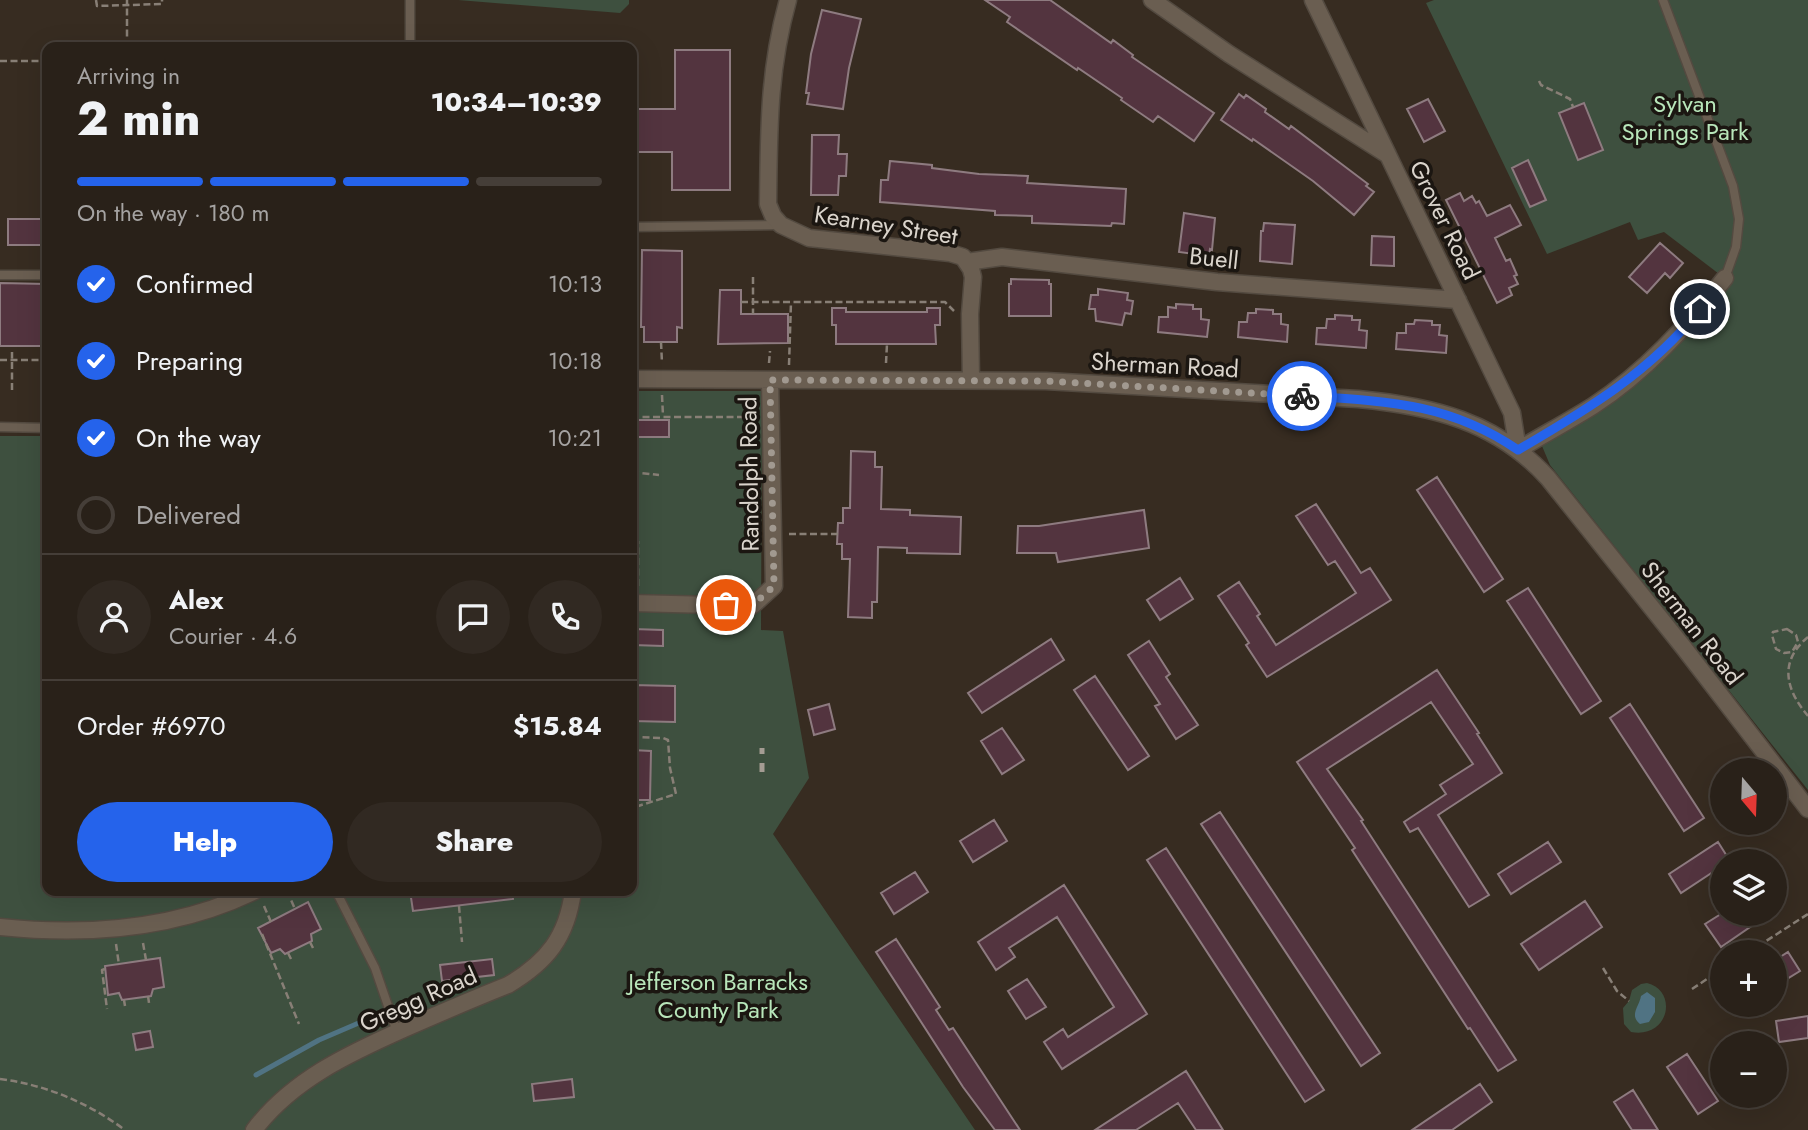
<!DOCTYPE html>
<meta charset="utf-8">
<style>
:root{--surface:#292119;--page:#312922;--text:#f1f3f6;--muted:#a5a3a2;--line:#453e38;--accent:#2563eb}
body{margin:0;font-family:Jost,sans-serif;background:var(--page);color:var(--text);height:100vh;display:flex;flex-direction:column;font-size:26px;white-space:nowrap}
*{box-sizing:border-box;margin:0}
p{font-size:23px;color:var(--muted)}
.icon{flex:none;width:38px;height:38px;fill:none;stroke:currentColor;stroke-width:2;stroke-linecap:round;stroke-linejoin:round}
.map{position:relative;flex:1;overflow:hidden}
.side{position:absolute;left:42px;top:42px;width:595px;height:854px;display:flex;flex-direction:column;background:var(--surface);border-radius:14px;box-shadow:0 7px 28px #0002,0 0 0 2px var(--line)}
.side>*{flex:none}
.needle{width:46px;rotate:161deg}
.fabs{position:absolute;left:1710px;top:758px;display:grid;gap:14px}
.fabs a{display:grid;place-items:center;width:77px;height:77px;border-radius:50%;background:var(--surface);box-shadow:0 7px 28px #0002,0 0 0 2px var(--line);font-size:35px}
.pin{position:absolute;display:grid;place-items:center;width:60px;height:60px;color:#fff;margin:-30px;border:4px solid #fff;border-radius:50%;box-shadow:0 2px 7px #0007}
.courier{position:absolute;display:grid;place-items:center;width:70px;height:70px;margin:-35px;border:5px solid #2563eb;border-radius:50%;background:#fff;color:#222;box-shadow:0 2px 9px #0007}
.summary em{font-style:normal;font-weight:800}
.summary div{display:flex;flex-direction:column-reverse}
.summary{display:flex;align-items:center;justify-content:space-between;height:119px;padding:0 35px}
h1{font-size:46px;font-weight:800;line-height:52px}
.bar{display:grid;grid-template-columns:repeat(4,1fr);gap:10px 7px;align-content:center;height:84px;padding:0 35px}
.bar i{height:9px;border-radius:5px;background:var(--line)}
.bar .selected{background:var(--accent)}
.bar p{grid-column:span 4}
.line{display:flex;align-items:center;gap:18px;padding:0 35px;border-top:2px solid var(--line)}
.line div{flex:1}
.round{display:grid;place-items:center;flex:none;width:74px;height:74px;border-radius:37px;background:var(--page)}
ol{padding:0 35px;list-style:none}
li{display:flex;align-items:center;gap:21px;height:77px}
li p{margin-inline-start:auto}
li .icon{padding:7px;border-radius:50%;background:var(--accent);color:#fff;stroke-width:4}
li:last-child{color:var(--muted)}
li i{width:38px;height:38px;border:4px solid var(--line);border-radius:50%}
.action{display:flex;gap:14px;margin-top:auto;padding:14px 35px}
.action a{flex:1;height:80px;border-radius:42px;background:var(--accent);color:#fff;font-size:28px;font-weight:800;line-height:80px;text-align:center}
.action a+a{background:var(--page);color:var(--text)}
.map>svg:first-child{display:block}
</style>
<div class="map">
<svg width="1808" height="1130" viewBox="0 0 1808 1130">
<rect width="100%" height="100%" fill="#372c21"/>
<path fill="#3e503f" d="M458 0H629V4L620 13Z
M1434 0H1808V790L1550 465 1542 446 1546 438 1568 429 1727 280 1664 232 1638 240 1630 222 1547 254 1426 3Z
M632 391H762L761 630 783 631 809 778 773 834 975 1130H0V436H47V891H632Z
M1647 983C1678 990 1670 1039 1631 1032L1624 1024 1623 1008 1629 1001 1632 990 1641 984Z"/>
<path fill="#507383" d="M1647 992 1655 998V1012L1649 1022 1640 1024C1629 1015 1639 1007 1641 996Z"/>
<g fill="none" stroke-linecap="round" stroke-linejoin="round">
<path stroke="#507383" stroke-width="5" d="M256 1075 319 1040 368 1019"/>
</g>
<path fill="#53343f" stroke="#8e7b80" stroke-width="2" d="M985 0H1050L1111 43 1113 40 1133 55 1132 57 1214 113 1194 141 1158 116 1153 122 1121 100 1122 98 1078 68 1077 70 1007 22 1010 17Z
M822 10 861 19 849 68 843 109 807 104 809 93H806L811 54Z
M675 50H730V190H672V152H632V109H675Z
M1239 94 1244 98 1246 95 1266 109 1265 112 1289 129 1291 126 1368 184 1366 186 1374 192 1354 215 1313 181 1253 139 1252 141 1221 120Z
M1428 99 1445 131 1424 142 1407 109Z
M1584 103 1603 150 1578 160 1559 113Z
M812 135H839L838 154H847L846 176H839L838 195H811Z
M1528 160 1546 200 1530 207 1512 168Z
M890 161 932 165V168L979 174 1028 176 1027 183 1126 189 1124 224 1112 223 1111 226 1032 223V216L995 215V211L880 202 881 180H888Z
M1460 193 1464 201 1472 196 1476 203 1479 201 1487 216 1510 205 1521 225 1495 238 1506 261 1510 259 1517 275 1514 276 1518 284 1509 288 1512 295 1497 303 1446 200Z
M1184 213 1215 218 1212 250 1210 249 1209 256 1179 252Z
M8 219H47V245H8Z
M1264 223 1295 225 1292 264 1260 261 1261 231H1263Z
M1372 236 1394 237V266L1371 265Z
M1660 243 1683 263 1670 278 1665 273 1647 293 1629 277Z
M642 250 682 251V328L677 327V342H644V327H641Z
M1011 279 1049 280V284H1051V316H1009V284H1011Z
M0 283 47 284V346H0Z
M1098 289 1128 293 1127 300 1133 301 1131 314 1125 313 1122 325 1096 321 1095 309H1089L1091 295H1098Z
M720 290H741V314H788V343L718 344Z
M1176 304 1193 305V309H1201V319L1209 320 1207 337 1158 332 1159 317H1168V307L1176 308Z
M832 308H846V312H927V308H940V325H935L936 344H836V325H832Z
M1256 309 1273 310V314H1281V324L1288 325 1287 342 1238 337 1239 322H1247L1248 313H1256Z
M1335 315 1352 316V320H1360L1359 330 1367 331 1366 348 1316 344 1317 328H1326L1327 319H1335Z
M1415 320 1432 321V325H1440L1439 335 1447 336 1446 353 1396 349 1397 333H1406V324H1414Z
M632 420H669V437H632Z
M851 451 875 452V467H882L881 509 910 510V515L961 517 960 554 907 553V548L878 547 877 602H872V618L848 617 850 559H842V544H837L838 523H843V508H850Z
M1437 477 1503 579 1484 592 1417 490Z
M1316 504 1361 573 1370 568 1391 600 1267 677 1246 645 1249 643 1218 596 1239 582 1260 614 1257 616 1276 645 1356 593 1335 561 1328 565 1296 516Z
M1144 510 1149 548 1058 562 1056 553H1017L1018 526H1039Z
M1180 578 1193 599 1160 620 1147 600Z
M1528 588 1601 701 1581 714 1507 601Z
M633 629 663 630V646L633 645Z
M1051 639 1064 660 982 713 968 693Z
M1149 641 1170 674 1166 677 1198 725 1176 739 1155 706 1160 704 1128 655Z
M1437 670 1479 733 1477 734 1502 773 1438 815 1489 895 1469 907 1418 828 1410 832 1404 822 1446 794 1440 785 1473 764 1431 702 1327 769 1363 820 1361 821 1516 1060 1498 1071 1470 1028 1468 1029 1352 850 1355 848 1297 762Z
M1095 676 1149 756 1128 770 1074 690Z
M632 685 675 686V722L632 721Z
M829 704 835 729 814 735 808 710Z
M1630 704 1704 818 1684 831 1610 718Z
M1002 728 1024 760 1002 774 981 741Z
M632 750 651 751 650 800H632Z
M1220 812 1380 1053 1361 1066 1201 824Z
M994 820 1007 841 973 862 960 841Z
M1548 842 1561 862 1511 894 1498 874Z
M1718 842 1730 861H1722V866L1681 893 1669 874Z
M1166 848 1324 1090 1305 1102 1147 860Z
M915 872 928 892 894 914 881 893Z
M1064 885 1147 1014 1062 1069 1044 1042 1063 1029 1068 1037 1114 1007 1057 917 1009 948 1015 957 996 970 978 942Z
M410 891H512L513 899 413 911Z
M1585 901 1602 927 1539 970 1521 944Z
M308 902 321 929 311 934 312 941 285 954 280 949 271 953 258 928Z
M1721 914H1769L1721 947 1705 924Z
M896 939 940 1007 936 1010 949 1030 953 1028 1020 1130H995L963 1087 876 952Z
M1788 952 1800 971 1774 987V961Z
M160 958 164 987 153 989 151 996 122 1000 119 993 108 995 105 966Z
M492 959 494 975 442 981 440 965Z
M1027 979 1046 1007 1026 1019 1008 991Z
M1808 1016V1038L1779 1042 1776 1021Z
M150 1031 153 1047 136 1050 133 1034Z
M1687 1054 1718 1101 1698 1114 1667 1067Z
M1186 1071 1223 1130H1196L1178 1103 1136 1130H1095Z
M572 1079 574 1097 534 1101 532 1084Z
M1480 1084 1492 1102 1452 1130H1412Z
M1633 1090 1658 1130H1632L1614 1102Z"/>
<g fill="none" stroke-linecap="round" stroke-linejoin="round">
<g stroke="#534a40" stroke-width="11">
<path id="lane" d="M1663 0 1733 186 1739 219 1736 247 1725 278
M410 47V0
M632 227 779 225
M0 275H47
M0 427 47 428
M336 891 375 968 397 1032"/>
</g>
<g stroke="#534a40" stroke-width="19">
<path id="street" d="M788 0C768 71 769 132 768 204L773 216 781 225 809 238 950 253 963 257 971 269 973 277 970 314 971 380
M1152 0 1229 54 1388 155 1512 413 1518 450C1543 435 1569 421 1593 406 1645 372 1687 326 1725 278
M1313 0 1388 155
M967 262 1002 257 1217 282 1458 300
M632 379 1046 381 1358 399C1432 406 1496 421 1548 478L1684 648 1808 809
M632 603 752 606 774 586 770 380
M0 927C87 936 175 930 255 891
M254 1130C292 1080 348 1054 404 1029 438 1014 473 999 508 985 547 962 567 937 573 891"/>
</g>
<path stroke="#887f76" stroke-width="2.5" stroke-dasharray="7 3.5" stroke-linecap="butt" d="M96 0 97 6 162 4V0
M127 47V0
M0 61H47
M1539 81 1541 85 1570 99 1573 107
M753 277V314
M741 302H945L954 311
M661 342 662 363
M0 360H47
M769 363 770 351
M886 363 887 344
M789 365 791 302
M12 390V352
M662 395 663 416
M632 417H754
M632 472 659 475
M789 534H838
M638 586V541
M1787 629 1796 635 1798 642 1792 652 1784 653 1776 649 1772 635 1773 632Z
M1808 637C1778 662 1786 690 1808 716
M632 737 663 738 668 740 670 768 676 794 632 808
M632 801 639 800
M287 891 295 909
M505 895H510L514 891
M264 906 271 922
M459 906 462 942
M262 934 299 1024
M310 942 313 948
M143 943 146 960
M116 944 119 965
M1749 952 1808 914
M288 953 291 959
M1603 968 1617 991 1629 1001
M105 969 102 970 107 1009
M1692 989 1722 969
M148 996 149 1003
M124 1000 125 1006
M0 1079C46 1085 87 1102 125 1130"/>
<use href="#lane" stroke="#6a5e51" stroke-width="8"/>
<use href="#street" stroke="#6a5e51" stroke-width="16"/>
<path stroke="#a49c93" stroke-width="5" stroke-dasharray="9 9" stroke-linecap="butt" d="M762 772V748"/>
</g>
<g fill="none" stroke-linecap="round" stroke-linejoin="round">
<path stroke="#a19990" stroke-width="7" stroke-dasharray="0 12.6" d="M726 605 752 606 774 586 770 380 1046 381 1302 396"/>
<path stroke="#2563eb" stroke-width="9" d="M1302 396C1384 401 1448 402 1518 450 1585 411 1652 371 1700 309"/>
</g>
<g text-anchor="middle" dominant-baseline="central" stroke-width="7" stroke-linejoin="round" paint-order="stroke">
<g font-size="24" fill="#b8e6ba" stroke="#1b1611">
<text x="1685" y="103">Sylvan<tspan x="1685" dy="28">Springs Park</tspan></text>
<text x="718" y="981">Jefferson Barracks<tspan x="718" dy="28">County Park</tspan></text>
</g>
<g font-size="24" fill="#dad4cc" stroke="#1b1611">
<text transform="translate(1445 220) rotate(64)">Grover Road</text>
<text transform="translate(886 225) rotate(9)">Kearney Street</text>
<text transform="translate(1214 258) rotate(6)">Buell</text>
<text transform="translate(1165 365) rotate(3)">Sherman Road</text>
<text transform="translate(749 474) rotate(-91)">Randolph Road</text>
<text transform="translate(1692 623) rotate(52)">Sherman Road</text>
<text transform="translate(418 999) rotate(-24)">Gregg Road</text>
</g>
</g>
</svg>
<div class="fabs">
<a><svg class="needle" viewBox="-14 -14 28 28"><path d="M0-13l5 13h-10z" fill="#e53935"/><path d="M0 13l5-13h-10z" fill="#a5a3a2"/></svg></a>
<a><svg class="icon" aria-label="layers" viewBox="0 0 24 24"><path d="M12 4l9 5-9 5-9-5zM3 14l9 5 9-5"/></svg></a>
<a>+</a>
<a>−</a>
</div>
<div class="pin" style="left:726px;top:605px;background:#ea580c"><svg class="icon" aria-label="bag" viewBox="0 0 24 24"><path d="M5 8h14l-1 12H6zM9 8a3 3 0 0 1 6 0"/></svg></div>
<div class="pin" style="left:1700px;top:309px;background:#1f2937"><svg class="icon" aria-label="home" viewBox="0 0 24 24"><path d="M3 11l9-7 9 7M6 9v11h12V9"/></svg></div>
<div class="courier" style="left:1302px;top:396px"><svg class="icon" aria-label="bike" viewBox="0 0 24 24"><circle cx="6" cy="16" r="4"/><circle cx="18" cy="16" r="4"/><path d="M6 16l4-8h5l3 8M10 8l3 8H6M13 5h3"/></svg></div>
<section class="side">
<div class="summary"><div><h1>2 min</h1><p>Arriving in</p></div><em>10:34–10:39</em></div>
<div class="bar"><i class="selected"></i><i class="selected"></i><i class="selected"></i><i></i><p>On the way · 180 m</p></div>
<ol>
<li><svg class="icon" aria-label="check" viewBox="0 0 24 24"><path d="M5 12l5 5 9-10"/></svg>Confirmed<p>10:13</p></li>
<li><svg class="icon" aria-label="check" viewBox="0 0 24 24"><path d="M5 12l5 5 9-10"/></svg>Preparing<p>10:18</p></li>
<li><svg class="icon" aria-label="check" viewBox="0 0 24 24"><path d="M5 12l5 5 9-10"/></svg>On the way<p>10:21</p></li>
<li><i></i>Delivered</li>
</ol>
<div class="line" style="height:126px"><a class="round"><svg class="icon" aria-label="person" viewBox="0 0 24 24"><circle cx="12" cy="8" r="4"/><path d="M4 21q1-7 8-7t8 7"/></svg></a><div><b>Alex</b><p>Courier · 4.6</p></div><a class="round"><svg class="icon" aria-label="chat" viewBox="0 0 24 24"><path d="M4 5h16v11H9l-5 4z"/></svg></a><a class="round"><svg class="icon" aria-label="phone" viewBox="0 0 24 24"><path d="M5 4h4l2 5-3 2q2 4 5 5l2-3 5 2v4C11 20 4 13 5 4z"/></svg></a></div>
<div class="line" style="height:91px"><div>Order #6970</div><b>$15.84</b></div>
<div class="action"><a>Help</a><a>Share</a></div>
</section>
</div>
